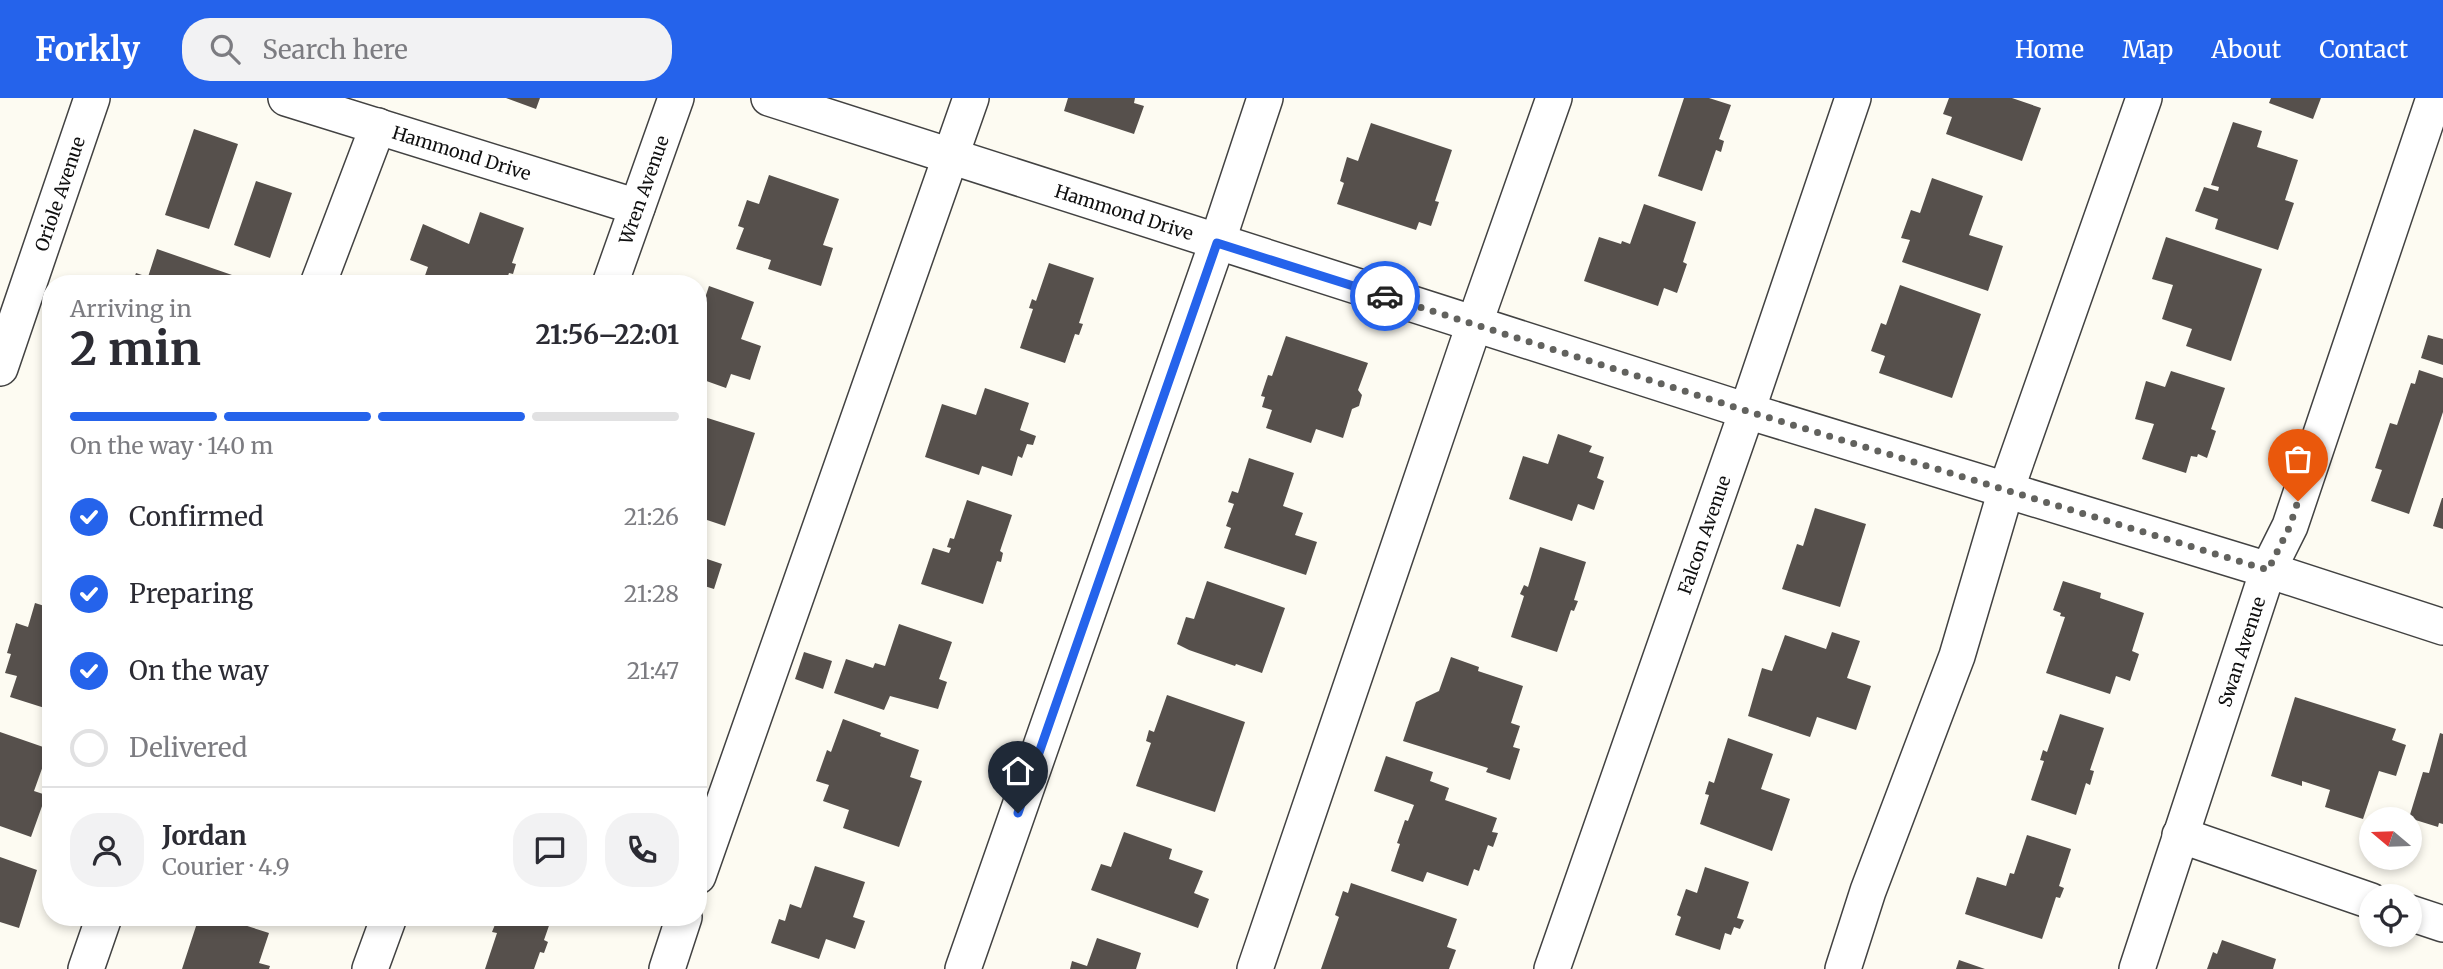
<!DOCTYPE html>
<meta charset="utf-8">
<style>
:root{--surface:#fff;--page:#f2f2f3;--text:#2b2b33;--muted:#7c7c81;--line:#e1e1e2;--accent:#2563eb}
body{margin:0;font-family:Merriweather,serif;background:var(--page);color:var(--text);height:100vh;display:flex;flex-direction:column;font-size:26px;white-space:nowrap}
*{box-sizing:border-box;margin:0}
p{font-size:23px;color:var(--muted)}
.icon{flex:none;width:38px;height:38px;fill:none;stroke:currentColor;stroke-width:2;stroke-linecap:round;stroke-linejoin:round}
.map{position:relative;flex:1;overflow:hidden}
.sheet{position:absolute;left:42px;top:177px;width:665px;height:651px;display:flex;flex-direction:column;background:var(--surface);border-radius:28px;box-shadow:0 4px 10px #0003}
.sheet>*{flex:none}
.needle{width:46px;rotate:289deg}
.tools{position:absolute;left:2359px;top:709px;display:grid;gap:14px}
.tools a{display:grid;place-items:center;width:63px;height:63px;border-radius:50%;background:var(--surface);box-shadow:0 4px 10px #0003;font-size:35px}
.pin{position:absolute;display:grid;place-items:center;width:60px;height:60px;color:#fff;margin:-72px -30px;border-radius:50% 50% 50% 0;rotate:-45deg;box-shadow:0 0 7px #0007}
.pin .icon{rotate:45deg}
.courier{position:absolute;display:grid;place-items:center;width:70px;height:70px;margin:-35px;border:5px solid #2563eb;border-radius:50%;background:#fff;color:#222;box-shadow:0 2px 9px #0007}
.overview em{font-style:normal;font-weight:700}
.overview div{display:flex;flex-direction:column-reverse}
.overview{display:flex;align-items:center;justify-content:space-between;height:119px;padding:0 28px}
h1{font-size:46px;font-weight:700;line-height:52px}
.bar{display:grid;grid-template-columns:repeat(4,1fr);gap:10px 7px;align-content:center;height:84px;padding:0 28px}
.bar i{height:9px;border-radius:5px;background:var(--line)}
.bar .active{background:var(--accent)}
.bar p{grid-column:span 4}
.line{display:flex;align-items:center;gap:18px;padding:0 28px;border-top:2px solid var(--line)}
.line div{flex:1}
.round{display:grid;place-items:center;flex:none;width:74px;height:74px;border-radius:28px;background:var(--page)}
ol{padding:0 28px;list-style:none}
li{display:flex;align-items:center;gap:21px;height:77px}
li p{margin-inline-start:auto}
li .icon{padding:7px;border-radius:50%;background:var(--accent);color:#fff;stroke-width:4}
li:last-child{color:var(--muted)}
li i{width:38px;height:38px;border:4px solid var(--line);border-radius:50%}
header{display:flex;align-items:center;gap:42px;box-sizing:border-box;height:98px;padding:0 35px;background:var(--accent);color:#fff}
header strong{font-size:33px}
nav{display:flex;gap:38px;margin-inline-start:auto;font-size:24px}
.search{width:490px;height:63px;background:var(--page);display:flex;align-items:center;gap:18px;box-sizing:border-box;padding:0 24px;border-radius:28px;color:var(--muted);font-size:26px}
.map>svg:first-child{display:block}
</style>
<header>
<strong>Forkly</strong>
<div class="search"><svg class="icon" aria-label="search" viewBox="0 0 24 24"><circle cx="10" cy="10" r="6"/><path d="M15 15l6 6"/></svg>Search here</div>
<nav><a>Home</a><a>Map</a><a>About</a><a>Contact</a></nav>
</header>
<div class="map">
<svg width="2443" height="871" viewBox="0 0 2443 871">
<rect width="100%" height="100%" fill="#fdfbf2"/>
<path fill="#56504c" d="M506 0H540L536 11Z
M1068 0H1135L1134 5 1144 8 1134 36 1064 13Z
M1684 0H1709L1731 7 1719 41 1724 43 1721 54 1716 52 1702 93 1658 78Z
M1949 0H2012L2041 10 2022 63 1946 36 1952 19 1943 16Z
M2271 0H2321L2313 21 2269 5Z
M2233 24 2262 33 2257 49 2298 62 2285 102 2294 105 2278 152 2215 131 2218 121 2195 113 2204 89 2218 93 2219 89 2211 87Z
M1371 25 1452 52 1435 103 1439 104 1431 128 1419 124 1416 132 1337 106 1344 85 1340 83 1347 59 1358 63Z
M194 31 238 46 209 131 165 117Z
M769 77 839 101 823 147 833 150 821 188 768 171 771 162 736 151 744 130 738 128 747 102 759 106Z
M1932 80 1983 98 1969 137 2003 148 1988 193 1902 164 1910 142 1901 140 1911 112 1920 115Z
M256 83 292 95 270 160 234 147Z
M1644 106 1696 124 1683 164 1687 166 1677 195 1664 190 1658 208 1584 183 1599 139 1621 146 1622 143 1630 146Z
M480 114 524 130 512 165 516 166 513 176 509 175 505 186H422L428 169 410 162 423 126 469 146Z
M2166 139 2262 171 2231 263 2186 248 2192 231 2162 221 2173 187 2152 181Z
M157 151 232 177 229 186H132L136 175 148 179Z
M1049 165 1094 180 1079 225 1083 226 1079 237 1075 236 1065 265 1020 250 1033 211 1029 210 1032 201 1036 203Z
M1900 187 1981 216 1952 300 1879 275 1885 258 1871 253 1881 225 1886 227Z
M709 188 754 204 741 241 761 248 750 282 731 276 726 290 698 280V221Z
M2428 237 2443 241V267L2421 260Z
M1286 238 1368 265 1358 292 1362 297 1359 308 1352 311 1343 340 1316 331 1311 345 1266 330 1272 312 1262 309 1265 299 1261 298 1268 277 1272 278Z
M2419 272 2443 280V314L2409 416 2371 403 2382 372 2375 370 2390 325 2397 327 2411 285 2415 286Z
M2171 273 2225 290 2211 331 2216 333 2207 360 2198 356 2197 359 2191 358 2186 375 2142 361 2154 326 2135 321 2146 283 2165 289Z
M985 290 1029 305 1020 332 1036 338 1033 347 1027 346 1022 360 1018 358 1012 378 982 368 979 377 925 359 942 306 976 317Z
M698 317 755 335 725 428 698 419Z
M1558 336 1592 348 1589 354 1604 359 1597 380 1604 383 1594 412 1578 406 1572 423 1509 401 1523 358 1548 366Z
M1249 360 1294 375 1283 408 1303 415 1295 437 1317 444 1306 477 1224 450 1231 430 1226 428 1234 406 1228 404 1232 393 1238 395Z
M2442 400H2443V431L2433 428Z
M967 402 1012 417 1000 453 1003 455 1001 464 997 463 983 506 921 486 933 450 949 455 951 450 947 449 950 440 954 441Z
M1815 410 1866 426 1840 509 1782 491 1797 446 1803 448Z
M1540 449 1586 464 1574 502 1578 503 1574 513 1571 512 1557 554 1511 539 1524 498 1520 496 1524 487 1528 489Z
M698 458 722 466 714 491 698 486Z
M1207 483 1285 510 1262 575 1236 566 1235 568 1189 552 1177 546 1186 519 1194 521Z
M2063 483 2101 495 2100 500 2144 515 2132 553 2139 556 2130 583 2116 578 2110 596 2046 575 2065 519 2060 518 2061 515 2053 512Z
M35 505 51 510V612L10 599 17 578 5 575 11 556 7 555 16 525 28 529Z
M899 526 952 544 939 581 947 584 938 611 890 598 884 612 834 595 846 561 873 570 875 565 885 568Z
M1832 534 1860 543 1847 580 1871 588 1856 632 1817 619 1810 639 1748 618 1762 570 1772 573 1785 537 1826 551Z
M804 554 832 563 823 591 795 581Z
M1451 559 1479 569 1478 573 1523 588 1511 625 1520 628 1513 649 1520 651 1510 682 1486 674 1488 670 1403 643 1416 604 1439 593Z
M1167 597 1245 624 1215 714 1136 688 1151 645 1146 643 1149 632 1154 634Z
M2295 599 2396 631 2392 642 2406 647 2396 678 2379 673 2363 721 2325 709 2330 692 2302 683V688L2271 678Z
M2060 616 2104 630 2090 672 2094 673 2090 687 2086 685 2076 717 2031 702 2044 663 2040 662 2043 652 2047 654Z
M843 621 881 635 880 638 919 652 910 679 922 683 899 749 843 730 849 712 823 703 829 687 816 683 827 652 831 654Z
M0 634 49 651 34 693 46 697 31 739 0 728Z
M2440 635 2443 636V726L2439 725 2438 729 2409 720 2423 674 2429 675Z
M1728 640 1773 656 1761 691 1790 701 1772 753 1700 726 1709 697 1705 696 1709 683 1714 685Z
M1386 658 1433 674 1430 683 1449 690 1445 702 1497 720 1492 734 1498 735 1493 749 1488 747 1479 773 1474 771 1468 788 1427 774 1423 784 1391 773 1400 746 1397 745 1405 722 1408 723 1414 707 1374 693Z
M1124 734 1172 751 1169 761 1203 773 1194 795 1209 801 1198 830 1091 792 1101 766 1111 769Z
M2027 737 2071 751 2059 788 2064 790 2060 800 2056 799 2042 841 1965 816 1977 779 2006 788 2010 775 2014 776Z
M0 759 37 772 19 830 0 824Z
M815 768 865 784 853 819 865 823 855 851 826 841 819 861 771 845 779 821 785 823 790 806 801 810Z
M1705 769 1749 784 1737 820 1744 822 1740 831 1734 829 1731 837 1725 835 1720 852 1675 837 1681 819 1677 817 1686 791 1697 795Z
M1351 785 1457 821 1447 849 1456 852 1449 871H1321L1339 819 1335 817 1343 793 1348 795Z
M199 819H219L269 835 259 865 270 868 269 871H182Z
M503 819H552L544 842 548 844 544 855 540 854 534 871H485L497 835 492 834 496 824 500 825Z
M1097 840 1141 855 1136 871H1070L1072 863 1087 868Z
M2222 842 2276 861 2273 871H2207L2213 854 2217 856Z
M1959 862 1985 871H1956Z"/>
<g fill="none" stroke-linecap="round" stroke-linejoin="round">
<g stroke="#424242" stroke-width="38">
<g id="minor">
<path id="s1" d="M286 0 637 109"/>
<path id="s2" d="M769 0 1747 313 2268 472 2443 529"/>
<path d="M318 186 378 28"/>
<path id="s3" d="M610 186 676 0"/>
<path id="s4" d="M0 270 92 0"/>
<path d="M2180 737 2371 803"/>
<path d="M698 778 971 0"/>
<path d="M2410 815 2443 826"/>
<path d="M86 871 104 819"/>
<path d="M370 871 389 819"/>
<path d="M667 871 684 819"/>
<path d="M963 871 1217 145 1265 0"/>
<path d="M1255 871 1474 227 1554 0"/>
<path id="s5" d="M1552 871 1747 313 1853 0"/>
<path d="M1843 871 1868 793 1957 558 2006 392 2144 0"/>
<path id="s6" d="M2137 871 2268 472 2290 428 2434 0"/>
</g>
</g>
<use href="#minor" stroke="#fff" stroke-width="35"/>
</g>
<g fill="none" stroke-linecap="round" stroke-linejoin="round">
<path stroke="#62625e" stroke-width="7" stroke-dasharray="0 12.6" d="M1385 198 1747 313 2268 472 2290 428 2298 403"/>
<path stroke="#2563eb" stroke-width="9" d="M1018 715 1217 145 1385 198"/>
</g>
<g text-anchor="middle" dominant-baseline="central" stroke-width="7" stroke-linejoin="round" paint-order="stroke">
<g font-size="18" fill="#0f0f0f" stroke="#fff">
<text stroke="none"><textPath href="#s1" startOffset="184">Hammond Drive</textPath></text>
<text stroke="none"><textPath href="#s3" startOffset="100">Wren Avenue</textPath></text>
<text stroke="none"><textPath href="#s4" startOffset="184">Oriole Avenue</textPath></text>
<text stroke="none"><textPath href="#s2" startOffset="373">Hammond Drive</textPath></text>
<text stroke="none"><textPath href="#s5" startOffset="460">Falcon Avenue</textPath></text>
<text stroke="none"><textPath href="#s6" startOffset="334">Swan Avenue</textPath></text>
</g>
</g>
</svg>
<div class="tools">
<a><svg class="needle" viewBox="-14 -14 28 28"><path d="M0-13l5 13h-10z" fill="#e53935"/><path d="M0 13l5-13h-10z" fill="#7c7c81"/></svg></a>
<a><svg class="icon" aria-label="locate" viewBox="0 0 24 24"><circle cx="12" cy="12" r="6"/><path d="M12 2v4M12 18v4M2 12h4M18 12h4"/></svg></a>
</div>
<div class="pin" style="left:2298px;top:403px;background:#ea580c"><svg class="icon" aria-label="bag" viewBox="0 0 24 24"><path d="M5 8h14l-1 12H6zM9 8a3 3 0 0 1 6 0"/></svg></div>
<div class="pin" style="left:1018px;top:715px;background:#1f2937"><svg class="icon" aria-label="home" viewBox="0 0 24 24"><path d="M3 11l9-7 9 7M6 9v11h12V9"/></svg></div>
<div class="courier" style="left:1385px;top:198px"><svg class="icon" aria-label="car" viewBox="0 0 24 24"><path d="M5 17H2v-5l4-1 3-4h7l3 4 3 1v5h-3M9 17h6M6 11h13"/><circle cx="7" cy="17" r="2"/><circle cx="17" cy="17" r="2"/></svg></div>
<section class="sheet">
<div class="overview"><div><h1>2 min</h1><p>Arriving in</p></div><em>21:56–22:01</em></div>
<div class="bar"><i class="active"></i><i class="active"></i><i class="active"></i><i></i><p>On the way · 140 m</p></div>
<ol>
<li><svg class="icon" aria-label="check" viewBox="0 0 24 24"><path d="M5 12l5 5 9-10"/></svg>Confirmed<p>21:26</p></li>
<li><svg class="icon" aria-label="check" viewBox="0 0 24 24"><path d="M5 12l5 5 9-10"/></svg>Preparing<p>21:28</p></li>
<li><svg class="icon" aria-label="check" viewBox="0 0 24 24"><path d="M5 12l5 5 9-10"/></svg>On the way<p>21:47</p></li>
<li><i></i>Delivered</li>
</ol>
<div class="line" style="height:126px"><a class="round"><svg class="icon" aria-label="person" viewBox="0 0 24 24"><circle cx="12" cy="8" r="4"/><path d="M4 21q1-7 8-7t8 7"/></svg></a><div><b>Jordan</b><p>Courier · 4.9</p></div><a class="round"><svg class="icon" aria-label="chat" viewBox="0 0 24 24"><path d="M4 5h16v11H9l-5 4z"/></svg></a><a class="round"><svg class="icon" aria-label="phone" viewBox="0 0 24 24"><path d="M5 4h4l2 5-3 2q2 4 5 5l2-3 5 2v4C11 20 4 13 5 4z"/></svg></a></div>
</section>
</div>
